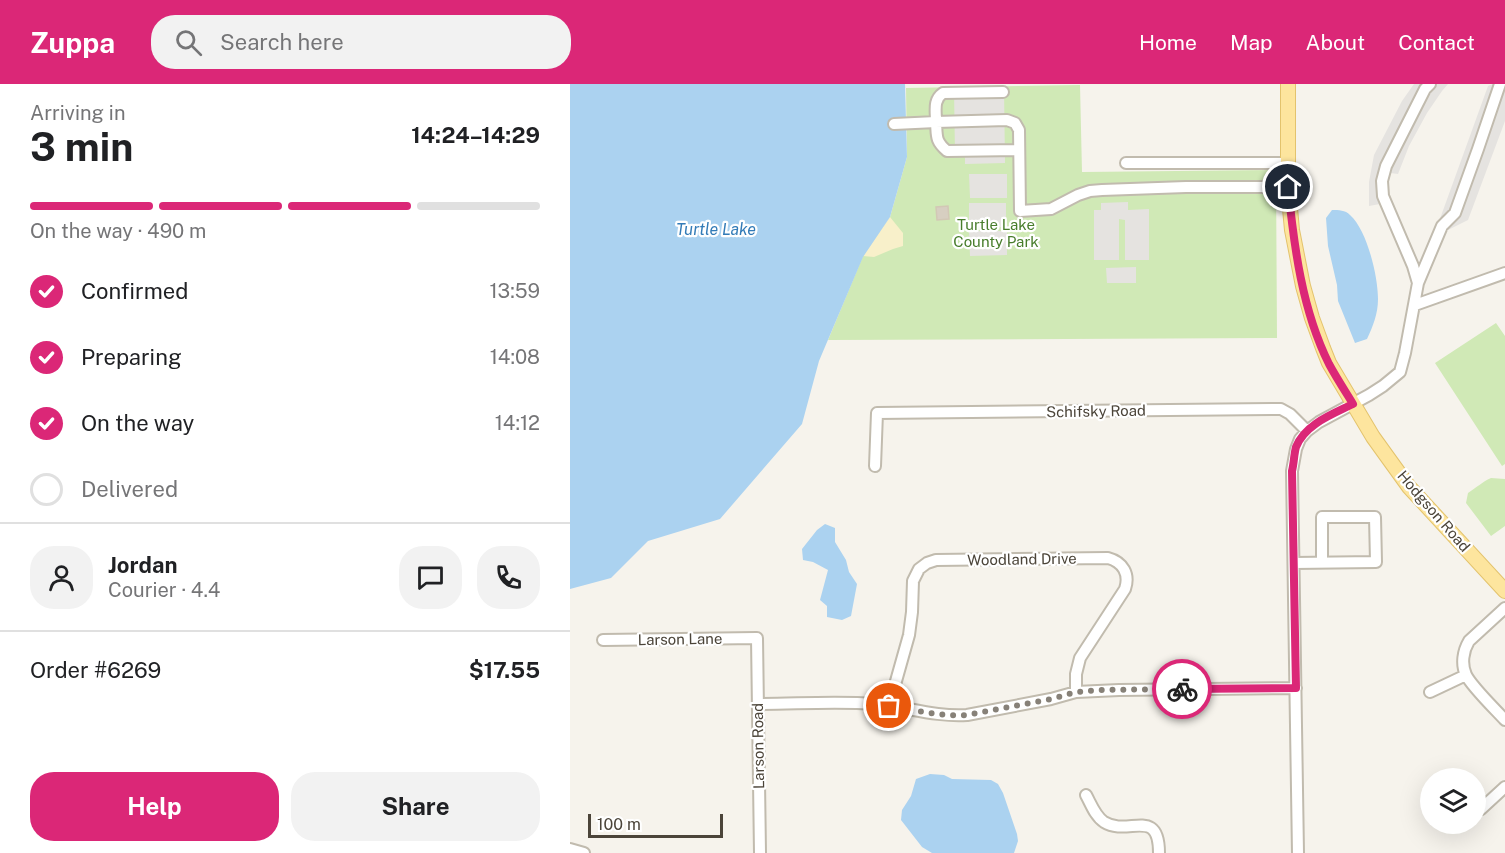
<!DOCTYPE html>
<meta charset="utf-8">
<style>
:root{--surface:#fff;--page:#f2f2f2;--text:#202124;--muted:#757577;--line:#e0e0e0;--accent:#db2777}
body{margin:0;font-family:"Public Sans",sans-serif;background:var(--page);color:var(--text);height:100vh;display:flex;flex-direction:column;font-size:22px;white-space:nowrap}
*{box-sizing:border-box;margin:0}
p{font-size:20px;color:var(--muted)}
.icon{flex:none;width:33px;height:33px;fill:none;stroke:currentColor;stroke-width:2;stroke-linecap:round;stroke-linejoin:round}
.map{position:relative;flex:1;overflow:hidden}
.details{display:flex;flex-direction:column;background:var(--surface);width:570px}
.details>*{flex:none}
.fabs{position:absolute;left:850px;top:684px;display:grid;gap:12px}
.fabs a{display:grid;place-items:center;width:66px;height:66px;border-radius:50%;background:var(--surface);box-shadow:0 6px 24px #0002;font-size:30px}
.scale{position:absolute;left:18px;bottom:15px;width:135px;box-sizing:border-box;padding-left:6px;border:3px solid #4b4439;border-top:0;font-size:16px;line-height:21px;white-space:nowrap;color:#4b4439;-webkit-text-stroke:4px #fff;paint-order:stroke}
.pin{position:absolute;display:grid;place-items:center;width:51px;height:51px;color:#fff;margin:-26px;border:3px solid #fff;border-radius:50%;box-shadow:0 2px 6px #0007}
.courier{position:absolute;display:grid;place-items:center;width:60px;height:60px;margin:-30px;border:4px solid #db2777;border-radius:50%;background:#fff;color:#222;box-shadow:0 2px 8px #0007}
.summary em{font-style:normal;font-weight:700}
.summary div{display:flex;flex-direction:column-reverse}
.summary{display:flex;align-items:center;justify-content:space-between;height:102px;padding:0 30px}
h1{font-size:39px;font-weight:700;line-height:45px}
.bar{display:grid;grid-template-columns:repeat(4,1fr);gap:9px 6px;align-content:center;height:72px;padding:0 30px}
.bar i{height:8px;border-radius:4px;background:var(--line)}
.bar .active{background:var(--accent)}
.bar p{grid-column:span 4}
.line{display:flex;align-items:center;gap:15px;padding:0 30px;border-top:2px solid var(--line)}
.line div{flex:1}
.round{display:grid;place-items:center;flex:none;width:63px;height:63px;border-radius:24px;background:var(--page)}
ol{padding:0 30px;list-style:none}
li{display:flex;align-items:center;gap:18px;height:66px}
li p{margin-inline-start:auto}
li .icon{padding:6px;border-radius:50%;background:var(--accent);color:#fff;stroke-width:4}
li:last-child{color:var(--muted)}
li i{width:33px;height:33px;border:3px solid var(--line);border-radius:50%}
.primary-button{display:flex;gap:12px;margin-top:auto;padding:12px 30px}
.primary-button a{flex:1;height:69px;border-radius:24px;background:var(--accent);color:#fff;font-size:24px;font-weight:700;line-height:69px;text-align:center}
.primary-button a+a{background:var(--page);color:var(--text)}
header{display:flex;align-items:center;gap:36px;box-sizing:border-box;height:84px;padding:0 30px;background:var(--accent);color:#fff}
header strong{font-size:28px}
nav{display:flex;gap:33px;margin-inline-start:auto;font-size:21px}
.search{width:420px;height:54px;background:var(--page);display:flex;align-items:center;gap:15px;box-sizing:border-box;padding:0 21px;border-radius:24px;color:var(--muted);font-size:22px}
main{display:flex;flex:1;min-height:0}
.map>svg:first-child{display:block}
</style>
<header>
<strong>Zuppa</strong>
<div class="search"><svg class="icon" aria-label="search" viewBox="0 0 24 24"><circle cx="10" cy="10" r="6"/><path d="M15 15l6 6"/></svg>Search here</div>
<nav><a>Home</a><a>Map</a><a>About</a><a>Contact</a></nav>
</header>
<main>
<section class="details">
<div class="summary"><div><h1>3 min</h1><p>Arriving in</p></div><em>14:24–14:29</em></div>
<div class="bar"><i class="active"></i><i class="active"></i><i class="active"></i><i></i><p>On the way · 490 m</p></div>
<ol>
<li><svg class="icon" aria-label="check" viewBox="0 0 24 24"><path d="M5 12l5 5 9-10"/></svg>Confirmed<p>13:59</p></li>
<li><svg class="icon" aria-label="check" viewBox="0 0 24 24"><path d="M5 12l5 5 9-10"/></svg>Preparing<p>14:08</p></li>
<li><svg class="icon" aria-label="check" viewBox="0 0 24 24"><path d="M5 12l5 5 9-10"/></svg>On the way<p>14:12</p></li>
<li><i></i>Delivered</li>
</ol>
<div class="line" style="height:108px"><a class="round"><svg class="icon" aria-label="person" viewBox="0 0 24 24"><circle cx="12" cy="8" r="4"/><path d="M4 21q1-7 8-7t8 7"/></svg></a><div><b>Jordan</b><p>Courier · 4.4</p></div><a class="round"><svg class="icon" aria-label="chat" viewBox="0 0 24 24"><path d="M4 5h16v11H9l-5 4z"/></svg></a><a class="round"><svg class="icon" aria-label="phone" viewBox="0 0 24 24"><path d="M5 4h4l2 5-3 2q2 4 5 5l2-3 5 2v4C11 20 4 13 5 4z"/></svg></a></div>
<div class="line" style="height:78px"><div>Order #6269</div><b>$17.55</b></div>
<div class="primary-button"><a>Help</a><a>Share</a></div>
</section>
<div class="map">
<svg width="935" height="769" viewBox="0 0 935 769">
<rect width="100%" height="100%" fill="#f6f3ec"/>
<path fill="#d0e9b6" d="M510 1 512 88 706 86 707 254 258 256 293 172 320 133 337 73 336 4Z
M926 239 935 252V380L932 382 865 279Z
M921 394 935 395V442L921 452 896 419 898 409C906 404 912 398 921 394Z"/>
<path fill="#f8f0ca" d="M320 133 333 149V162L323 165 304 173 293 172Z"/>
<path fill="#e5e3e0" d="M844 0H878L872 7 857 29 839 62 828 90 820 89 817 96 818 108 821 118 799 122V98L804 71 832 17Z
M923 0H935V37L898 136 876 147 867 143 918 2Z
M434 4 435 79 395 80V71H385L384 5Z
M399 90H437V114H400Z
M558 118V126L579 125V176H555V136L549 135V176H524V126H531V119Z
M399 119H436V143H399Z
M399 147H437V171L400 172Z
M566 183V199H537L536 184Z"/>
<path fill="#abd2f0" d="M0 0H335L337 73 320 133 293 173 249 277 232 340 150 435 78 457 41 494 0 505Z
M762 126C769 126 775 126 780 131 797 146 808 192 808 215 808 230 803 242 797 255L785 259 768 217 767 201 758 162 756 134Z
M255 440 265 444V458L276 476 279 488 287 500 281 532 272 536 257 533V522L250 516 258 486 243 478 233 476 232 465 247 446Z
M360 690 374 691 382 695 421 696 428 700 433 709 447 750 448 757 444 769H362L352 763 331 736 332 726 341 712 346 695Z"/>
<path fill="#d7cfc1" stroke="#d2c8b5" stroke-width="1.5" d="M378 122 379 135 367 136 366 123Z"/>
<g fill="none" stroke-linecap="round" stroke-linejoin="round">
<g stroke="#c1bbae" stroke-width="14">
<path id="minor" d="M324 40 366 38C366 26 363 16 373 9L433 8
M449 66 377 67C365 57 367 52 366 38L437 36 445 39 449 46 450 127 481 125 508 111 520 107 532 106 616 103H718
M556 79H718
M848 199 843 182 813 112 812 97 816 82 855 5 860 0
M845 221 935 189
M305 382 307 329 711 325 720 330 737 347
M724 479 806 478 805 433H752V479
M935 524 899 557C893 567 891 580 896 591 902 603 925 625 935 636
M33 556 187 554 190 769
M860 608 896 591
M188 620C227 620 266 617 305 620 336 623 366 633 397 631L481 615 506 608 549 606 726 604
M319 622 339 551 342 528 343 497 349 485 357 479 366 476 538 474C553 478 560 490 555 505L510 574 506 590V608
M516 711C521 720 525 732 534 738 558 753 589 722 589 769
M911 725 935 703
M0 765 14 769
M728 769 722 387 726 365 730 355 737 347 749 338 799 311 813 302 830 288 835 269 848 199 872 142 885 129 908 65 930 0"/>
</g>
<g stroke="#e3c36d" stroke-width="16">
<path id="major" d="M718 0V103L722 146 733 202 742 234 753 264 759 279 803 353 839 403 935 507"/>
</g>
<use href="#minor" stroke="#fff" stroke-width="10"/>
<use href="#major" stroke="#fde59e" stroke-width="14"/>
</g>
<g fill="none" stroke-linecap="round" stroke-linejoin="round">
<path stroke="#878178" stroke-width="6" stroke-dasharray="0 10.8" d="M319 622C345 626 371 633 397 631L482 615 506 608 531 606 612 605"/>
<path stroke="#db2777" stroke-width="8" d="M612 605 726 604 722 387C724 379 724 370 726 363 735 340 763 330 783 320 775 307 766 293 759 280 732 226 724 162 718 103"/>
</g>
<g text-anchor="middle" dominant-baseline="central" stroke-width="4.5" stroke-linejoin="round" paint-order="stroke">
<g font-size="15" fill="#487d2c" stroke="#fff">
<text x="426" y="140">Turtle Lake<tspan x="426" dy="17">County Park</tspan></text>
</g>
<g font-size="15" fill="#4b4439" stroke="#fff">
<text transform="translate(526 327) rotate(-1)">Schifsky Road</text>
<text transform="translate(864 427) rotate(49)">Hodgson Road</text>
<text transform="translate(452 475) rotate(-1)">Woodland Drive</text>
<text transform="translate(110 555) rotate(-1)">Larson Lane</text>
<text transform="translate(188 662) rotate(-91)">Larson Road</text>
</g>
<g font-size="16" font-style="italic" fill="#327bb7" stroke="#fff">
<text x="146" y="145">Turtle Lake</text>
</g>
</g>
</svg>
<div class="fabs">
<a><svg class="icon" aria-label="layers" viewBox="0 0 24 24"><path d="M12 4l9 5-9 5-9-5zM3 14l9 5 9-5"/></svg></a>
</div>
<div class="scale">100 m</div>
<div class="pin" style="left:319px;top:622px;background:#ea580c"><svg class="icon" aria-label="bag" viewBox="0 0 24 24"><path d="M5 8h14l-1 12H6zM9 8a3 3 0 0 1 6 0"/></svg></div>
<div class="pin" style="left:718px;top:103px;background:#1f2937"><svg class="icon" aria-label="home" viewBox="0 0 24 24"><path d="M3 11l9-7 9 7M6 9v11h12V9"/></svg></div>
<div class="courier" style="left:612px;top:605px"><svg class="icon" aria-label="bike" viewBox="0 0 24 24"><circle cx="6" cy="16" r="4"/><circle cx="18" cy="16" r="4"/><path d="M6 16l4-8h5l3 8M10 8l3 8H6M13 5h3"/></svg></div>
</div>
</main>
